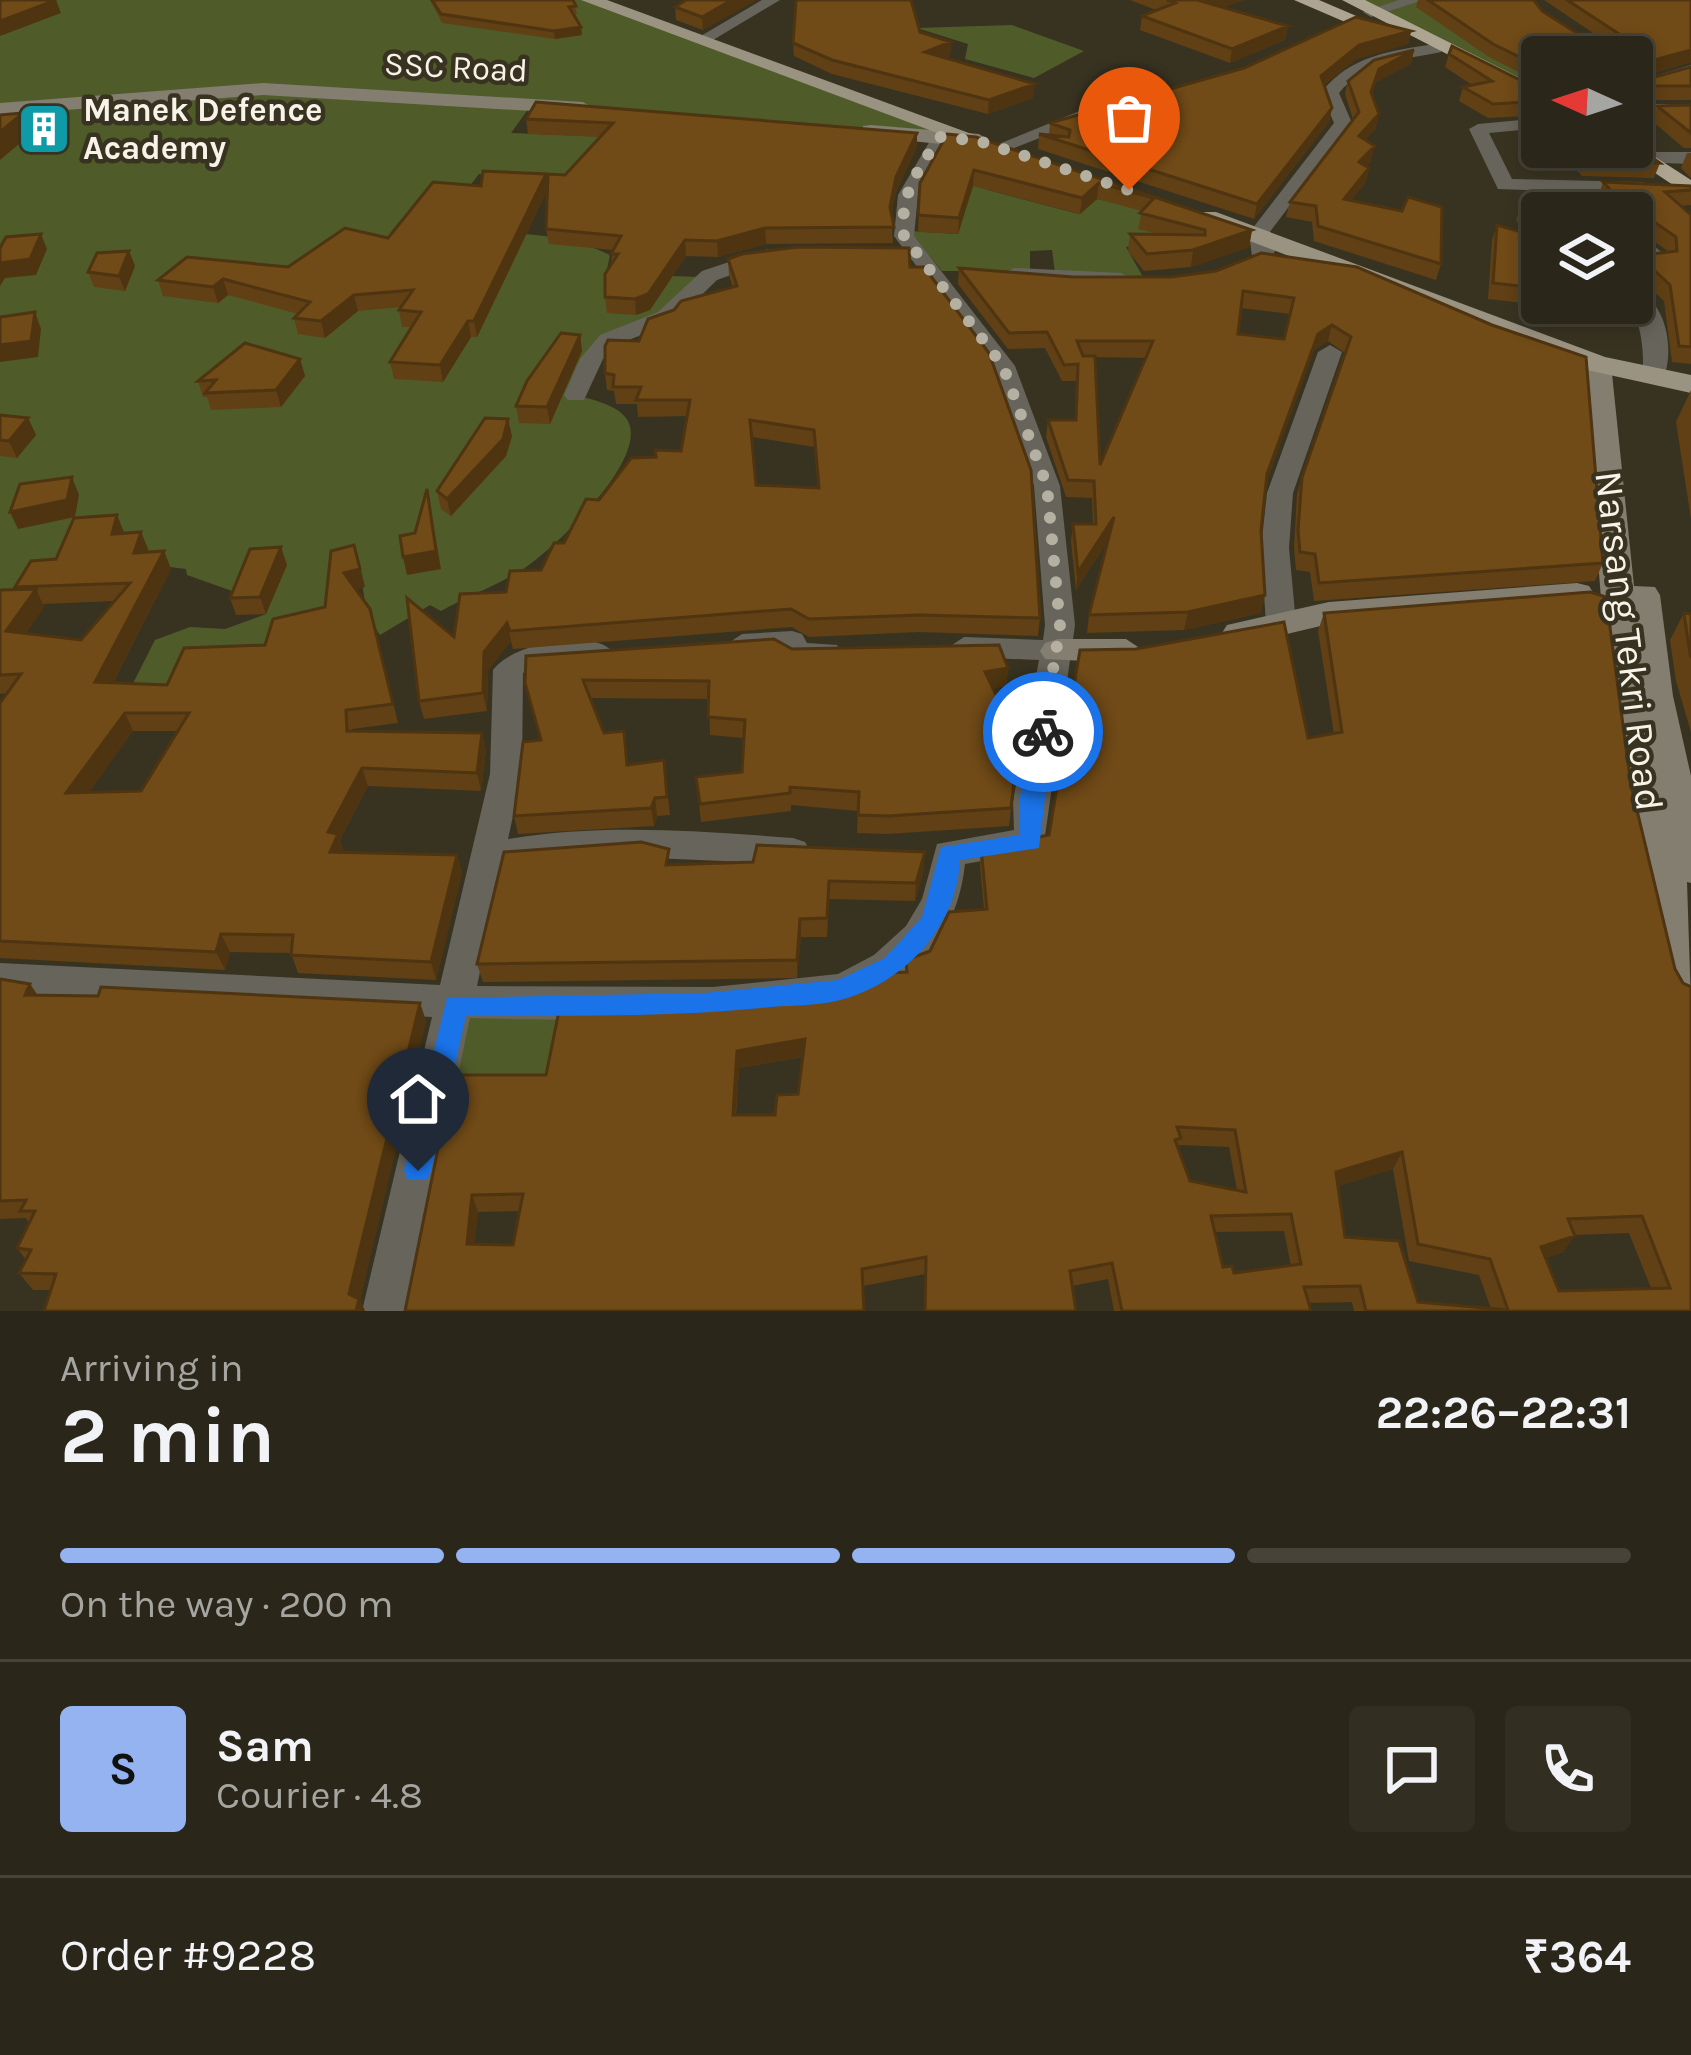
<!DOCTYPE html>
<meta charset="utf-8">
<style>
:root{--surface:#2a2619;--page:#322e22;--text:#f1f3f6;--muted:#a5a5a2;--line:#464338;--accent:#95b2f1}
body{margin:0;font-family:Karla,sans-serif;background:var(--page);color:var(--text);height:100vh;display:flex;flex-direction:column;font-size:45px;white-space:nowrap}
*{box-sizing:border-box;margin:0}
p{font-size:39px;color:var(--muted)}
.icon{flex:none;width:66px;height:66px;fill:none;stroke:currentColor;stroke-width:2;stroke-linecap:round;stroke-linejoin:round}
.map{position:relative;height:1311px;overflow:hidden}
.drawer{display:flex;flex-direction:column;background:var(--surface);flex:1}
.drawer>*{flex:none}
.needle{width:78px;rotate:273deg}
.fabs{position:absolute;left:1521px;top:36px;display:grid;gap:24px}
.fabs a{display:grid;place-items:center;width:132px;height:132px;border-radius:12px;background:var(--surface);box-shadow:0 6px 18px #0003,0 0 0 3px var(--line);font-size:60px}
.pin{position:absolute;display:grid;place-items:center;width:102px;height:102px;color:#fff;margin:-123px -51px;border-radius:50% 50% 50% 0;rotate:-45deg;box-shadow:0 0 12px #0007}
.pin .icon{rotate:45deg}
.courier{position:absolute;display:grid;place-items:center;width:120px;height:120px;margin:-60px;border:9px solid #1a73e8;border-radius:50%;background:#fff;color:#222;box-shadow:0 3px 15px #0007}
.head em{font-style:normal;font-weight:700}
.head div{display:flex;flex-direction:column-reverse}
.head{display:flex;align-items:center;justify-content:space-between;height:204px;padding:0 60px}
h1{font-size:78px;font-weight:700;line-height:90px}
.bar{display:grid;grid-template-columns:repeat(4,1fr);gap:18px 12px;align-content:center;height:144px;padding:0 60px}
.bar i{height:15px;border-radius:9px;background:var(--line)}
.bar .on{background:var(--accent)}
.bar p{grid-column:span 4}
.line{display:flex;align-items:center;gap:30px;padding:0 60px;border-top:3px solid var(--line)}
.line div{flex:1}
.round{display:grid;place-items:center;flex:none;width:126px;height:126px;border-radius:12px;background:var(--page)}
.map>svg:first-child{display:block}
</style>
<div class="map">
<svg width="1691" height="1311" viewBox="0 0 1691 1311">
<rect width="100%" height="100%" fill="#383321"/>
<path fill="#4f5c2a" d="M0 0H590L979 141 532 104 511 133 614 137 567 189 479 174 462 196 465 233C518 233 561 232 610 255L606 274 701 277 666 317 616 330 576 395C593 400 615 404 626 418 654 455 553 550 523 569 498 585 467 596 441 611L430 605 380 635 367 616 359 563 321 620 175 703 124 701 155 640 190 627 225 629 266 614 235 592 187 575 186 569 74 555 57 556 39 579 0 605V109L84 99 0 106Z
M1361 0H1416L1542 77V92Z
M1012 25 1084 51 1034 78 965 59 968 44 917 28Z
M974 175 988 190 1079 214 1097 199 1156 209 1176 240 1126 247 1143 277 1055 273 1052 250 1030 251V271H942L909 231 958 234 966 205 919 200 920 176Z
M456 1005H568L553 1078 437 1088Z"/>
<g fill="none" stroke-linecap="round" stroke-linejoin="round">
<path fill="#67645b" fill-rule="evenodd" d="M762 0H780L708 43 694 40Z
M1399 0H1423L1371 17 1363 12Z
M1435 44 1441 46V52C1403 60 1365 61 1339 93L1352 123 1269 233 1275 251C1266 268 1241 281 1222 277V269L1252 256 1249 233 1334 123 1321 93C1350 55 1391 51 1435 44Z
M1691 65V75L1632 93V83Z
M1087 108 1093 109V117L1004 152 989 148Z
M1542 118V128L1489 133 1512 179 1643 182 1653 188 1643 194 1498 189 1469 129 1478 124Z
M934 134 949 138 918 195 914 236 1015 366 1060 486 1075 625 1043 850 965 864C948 1022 775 1020 655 1020 593 1020 532 1020 470 1018L408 1311H362L432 1017 0 995V963L440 985 490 774 493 670C511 644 592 627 613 652 593 674 549 655 523 673L522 774 508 839C603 823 698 831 793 838L805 842 810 851 805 860 793 864 605 856 502 867 477 986 713 987 838 974 874 955 906 926 922 899 937 844 1014 830 1013 801 1039 660 964 657 949 647 964 637 1043 640 1045 625 1034 486 992 367 894 236 898 195Z
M1644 152H1691V164L1637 162 1635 158Z
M1632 230 1667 256V264L1632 268V256L1642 255 1632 247Z
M768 249 775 251V259L717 280 674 322 616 345 603 359 584 400H568L564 395 580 359 600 335 658 312 702 271Z
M1014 268 1121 273 1132 279 1121 285 1006 279 1003 274Z
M1632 287C1667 300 1676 351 1662 382H1646L1642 377C1647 333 1632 318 1632 287Z
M1330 345 1342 352 1293 493 1289 548 1296 624 1281 634 1266 624 1261 548 1267 493 1318 352Z
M792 631 802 634 807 643 837 645 841 652C830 667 799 665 781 660L777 652 742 654 727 644 742 634Z"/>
<path fill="#847e71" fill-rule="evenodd" d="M263 83 583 102 593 108 583 114 263 95 0 115V103Z
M1632 104H1691V116H1632Z
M871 125 979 134 990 141 979 148 863 136V126Z
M1597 356 1611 364 1634 586 1655 587 1660 595 1673 696 1691 776V883L1687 882 1691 1005 1675 999 1668 986 1626 803 1606 664 1583 364Z
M1577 583 1589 586 1594 594 1589 602 1329 624 1240 645 1222 633 1227 625 1329 602Z
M1058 639H1126L1144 651 1126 663 1045 659 1040 651 1045 643Z"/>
<path fill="#9a9382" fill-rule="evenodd" d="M581 0H607L1018 151 999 156Z
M1200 212H1216L1605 357 1691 375V393L1587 370 1200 222Z"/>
<path fill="#ada591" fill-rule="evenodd" d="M1294 0H1319L1382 27 1366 31Z
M1342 0H1365L1542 89V103Z
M1632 142 1691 180V197L1616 147H1632Z"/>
</g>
<path fill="#604014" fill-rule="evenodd" d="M430 0H573L577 14 574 15 581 27 582 35 555 39 442 23Z
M756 0 703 30 676 20 675 7Z
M1130 0H1245L1222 7 1288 26 1285 40 1230 63 1140 30 1142 16 1156 10Z
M1418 0H1534L1542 11 1583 37 1614 47 1544 0H1691V62L1635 78 1634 83 1691 67V100H1632L1542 57V84L1489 57 1416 7Z
M1411 31 1408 44 1356 59 1324 85 1332 108 1329 122 1254 219 1038 149 1039 134 1049 135 1050 123Z
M920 32 951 42 950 56 945 58 1033 98 988 114 832 74 794 56 793 43Z
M1414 50 1411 64 1376 82 1371 94 1376 128 1365 140 1371 161 1366 166 1369 168 1366 182 1351 200 1441 264 1436 280 1314 241 1312 222 1286 217 1290 202 1353 119 1345 94 1348 81Z
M1449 54 1542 91V115L1488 118 1459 101 1463 87 1472 85 1445 67Z
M536 102 917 147 896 192 891 214 893 243 766 244 718 257 686 256 650 310 636 315 607 313 605 297 613 250 549 244 546 229 548 189 477 337H471L443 382 394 379 390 362 412 327H402L399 310 401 307 358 311 325 338 298 334 294 318 298 314 228 295 218 303 163 296 158 280 288 267 388 238 481 186 546 174 548 188 565 175 600 137 528 134 526 119Z
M1691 105V148H1684L1652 121 1657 106Z
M1542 118V140L1534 142 1520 135 1524 120Z
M976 137 1252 230 1249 247 1191 267 1144 271 1128 251 1130 234H1157L1138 229 1142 211 1097 199 1080 214 973 186 958 234 918 232 920 183Z
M1555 147H1632L1660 163 1654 178 1582 176Z
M1687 153H1691V178L1681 168Z
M1603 182 1691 186V205L1680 206 1691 215V364L1672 362 1664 301 1637 276 1632 275V213H1542V265L1528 242 1529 287 1523 303 1488 299 1492 240 1497 225 1523 233 1516 220 1521 205 1603 203 1598 197ZM1636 229 1658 244 1669 252 1635 256Z
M129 251 135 266 125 291 94 287 88 272Z
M1261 253 1603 563 1595 581 1314 601 1310 572 1296 570 1294 548 1297 494 1302 477 1345 353 1328 341 1314 350 1266 483 1261 530V613L1184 630 1087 633 1089 615 1109 539 1076 590 1071 541 1073 524H1093L1092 498 1066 497 1046 437 1048 420H1075L1076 381H1062L1045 348 1008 349 958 284 959 268 1073 277H1171L1216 271ZM1241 308 1290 314 1284 339 1238 334ZM1095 357 1146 358 1100 465Z
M728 259 910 267 1040 618 1038 636 919 632 809 637 792 627 513 649 511 641 488 670 487 711 424 719 419 701 454 637 506 592 541 570 599 500 656 457 681 451 687 416 638 417 637 404H616L614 391 607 390 605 373 639 341 733 288 729 275ZM752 437 814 447 818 488 756 485Z
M580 335 582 351 550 424 519 423 516 406Z
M300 359 305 376 281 407 211 410 207 397H203L198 381Z
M1691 390V519L1676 422Z
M0 415 28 418 36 435 17 458 0 456Z
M512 436 506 456 451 516 441 509 437 491Z
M141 532 148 549 147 552 164 551 171 569 113 683 167 685 265 645 325 607 331 551 365 587 356 589 375 627 398 723 352 729V731L482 733 486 751 481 791 368 786 340 840 344 853 457 855 462 873 436 980 298 973 291 953 230 952 225 970 0 958V960V703L7 693 0 694V590H17L15 587 56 559 124 533ZM114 601 81 640 26 633 44 607 43 604ZM133 731H178L141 791 89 792Z
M287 565 266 614 236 615 230 598Z
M1324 613 1631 785 1675 969 1683 983 1691 1311H1354L1352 1302 1309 1303 1311 1311H1114L1108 1279 1072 1286 1076 1311H924L925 1274 863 1286 405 1311 453 1075H546L751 1004 802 999 905 972 906 960 930 951 984 909 980 866 981 848 1049 835 1308 738 1334 734 1318 631ZM803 1057 798 1094 775 1115H736L739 1068ZM1179 1145 1229 1147 1237 1190 1190 1181 1178 1149ZM1393 1169 1409 1261 1479 1275 1491 1309 1418 1302 1345 1237 1338 1186ZM520 1211 513 1245 474 1244 478 1212ZM1284 1231 1291 1266 1234 1273 1223 1267 1215 1232ZM1629 1233 1651 1288 1559 1291 1546 1258 1563 1252 1575 1235Z
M1684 613 1691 614V732L1676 681 1670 640Z
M792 649 1008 668 1006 686 993 688 1009 722 1020 729 1009 826 888 834 857 833 858 811 791 805V811L701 822 696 777 742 772 744 738 710 735 709 699 590 698 604 733 628 764 664 760 670 815 657 816 654 826 518 834 514 816 540 741 525 683Z
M671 865 924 870 915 901 829 899 827 937H801L797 978 483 982 477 964Z
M0 979 30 984 38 996 420 1003 426 1021 360 1300 365 1311H44L51 1290H33L19 1273 26 1260 17 1248 29 1223 26 1218 0 1219Z"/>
<path fill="#4e3410" d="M56 0 61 13 0 36V21Z
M732 0H756L703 30 702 17Z
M1205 0H1245L1198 15 1201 1Z
M1288 26 1285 40 1230 63 1232 49Z
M581 27 582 35 555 39 554 31Z
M1411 31 1408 44 1356 59 1318 90 1321 76 1359 45Z
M951 42 950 56 924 65 925 52Z
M1414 50 1411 64 1376 82 1367 106 1379 69Z
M1691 50V62L1632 78 1636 65Z
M1035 84 1033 98 988 114 989 100Z
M1332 108 1329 122 1254 219 1257 204Z
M23 113 31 134 0 160V132Z
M1379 114 1376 128 1355 151 1359 136Z
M1542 127V140L1534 142 1538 128Z
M917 133V147L896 192 890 222V207L896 177Z
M1375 146 1371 161 1355 177 1359 162Z
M1369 168 1366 182 1341 214 1344 199Z
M974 170 973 186 958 234 959 218Z
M546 174 548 189 477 337 474 321Z
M1099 183 1097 199 1080 214 1082 198Z
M765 228 766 244 718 257 717 241Z
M1252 230 1249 247 1191 267 1193 250Z
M41 234 47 249 36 275 5 278 0 286V263Z
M685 240 686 256 650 310 636 315 635 299Z
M129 251 135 266 125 291 119 276Z
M223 279 228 295 218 303 213 287Z
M354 295 358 311 325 338 321 321Z
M35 312 41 329 38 357 0 362V345Z
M468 321 471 337 443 382 440 365Z
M1332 325 1328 341 1314 350 1263 491 1267 474 1318 334Z
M580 335 582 351 550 424 547 407Z
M300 359 305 376 281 407 276 390Z
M28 418 36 435 17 458 9 441Z
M508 419 512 436 506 456 451 516 447 499Z
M72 477 79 495 75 517 18 529 10 512Z
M427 489 441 569 407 575 403 557 436 551Z
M117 515 124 532 112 534Z
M1114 517 1112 535 1076 590 1078 572Z
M141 532 148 549 141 571 134 553Z
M281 547 287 565 266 614 260 597Z
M164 551 171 569 104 700 95 682Z
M359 562 365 587 350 591 344 573Z
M36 589 44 607 16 649 6 631Z
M1265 595 1261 613 1184 630 1188 612Z
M507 623 511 641 488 670 487 711 483 693 484 652Z
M1008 668 1006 686 983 690 985 672Z
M125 713 133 731 76 811 66 793Z
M482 733 486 751 481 791 477 773Z
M362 768 368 786 340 840 344 852H330L328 832Z
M655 798 657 816 654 826 651 808Z
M925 852 924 870 915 901 916 883Z
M457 855 462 873 436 980 431 962Z
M800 919 801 937 797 978V960Z
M221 934 230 952 225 970 216 952Z
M30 984 42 1002 25 995Z
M420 1003 426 1021 360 1300 365 1311H356L349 1294Z
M805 1039 806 1056 739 1068 734 1133 733 1115 737 1051Z
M1402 1152 1393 1169 1329 1189 1336 1172Z
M472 1195 478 1212 473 1260 467 1244Z
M1575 1236 1563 1252 1529 1264 1541 1247Z"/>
<path fill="#704a17" stroke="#4e3410" stroke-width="3" fill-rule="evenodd" d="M0 0H56L0 21Z
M432 0H573L576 6 569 7 581 27 554 31 441 14Z
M686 0H732L702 17 675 7Z
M796 0H911L920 32 951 42 925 52 1035 84 989 100 832 60 793 43Z
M1167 0H1205L1201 1 1288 26 1232 49 1142 16 1175 3Z
M1428 0H1534L1542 11 1583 37 1614 47 1633 43 1567 0H1691V50L1636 65 1634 83 1691 67V86H1637L1632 92V57H1542V68L1493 44Z
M1356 17 1411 31 1359 45 1321 76 1332 108 1257 204 1039 134 1069 137 1070 130 1050 123 1244 68Z
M1452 46 1542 91V101L1493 104 1463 87 1492 81 1449 54Z
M1414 50 1379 69 1371 92 1379 114 1359 136 1375 146 1359 162 1369 168 1344 199 1402 211 1408 197 1442 207 1441 264 1318 226 1316 206 1290 202 1359 112 1348 81 1374 60Z
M536 102 917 133 896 177 890 207 894 227 765 228 717 241 685 240 648 294 635 299 605 297V274L618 254H611L621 236 546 229 548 174 565 175 613 123 526 119Z
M1691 105V133L1657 106Z
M23 113 0 132V115Z
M1542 118V127L1538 128 1524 120Z
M947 134 976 137 1252 230 1193 250 1147 254 1130 234 1205 235V230L1140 213 1154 198 1099 183 1082 198 974 170 959 218 918 215 920 183Z
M1632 143 1660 163 1588 161 1574 147H1632Z
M483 171 546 174 474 321H468L440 365 390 362 421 312 399 310 413 290 354 295 321 321 294 318 310 302 223 279 213 287 158 280 187 257 288 267 345 228 388 238 433 182 481 186Z
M1603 182 1691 186V190L1665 192 1691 215V347L1679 346 1670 285 1643 260 1632 259V213H1542V241L1521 205 1622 202ZM1637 210 1676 237 1677 251 1635 256Z
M1497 225 1528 234 1529 287 1493 283Z
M41 234 30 259 0 263V248L6 237Z
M798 247 909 248 910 267H924L989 353 1031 470 1040 618 920 615 809 619 791 609 510 631 507 623 484 652 483 693 419 701 407 598 454 637 460 594 506 592 510 571 541 570 554 543H564L586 499 599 500 631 458 656 457 655 450 681 451 690 400H636L641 387H613L614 375 605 373V346L608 340 639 341 648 319 674 310 681 301 737 286 728 259 742 254ZM750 420 814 430 819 488 756 485Z
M129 251 119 276 88 272 97 253Z
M1261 253 1357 267 1492 325 1586 357 1603 563 1319 583 1315 554 1300 552 1298 530 1302 477 1351 337 1332 325 1318 334 1267 474 1261 530 1265 595 1188 612 1089 615 1114 517 1078 572 1073 524H1096L1094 481 1068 480 1048 420H1076L1078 364 1064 365 1047 332 1009 333 959 268 1073 277H1171L1216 271ZM1243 291 1294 298 1284 339 1238 334ZM1077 341H1153L1100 465 1095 356H1083Z
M35 312 31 341 0 345V317Z
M561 333 580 335 547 407 516 406 527 381Z
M245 343 300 359 276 390 205 393 216 380 198 381Z
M0 415 28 418 9 441 0 440Z
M485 418 508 419 503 439 447 499 437 491Z
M72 477 67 500 10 512 20 484Z
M427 489 436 551 403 557 400 536 415 533Z
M117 515 112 534 141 532 134 553 164 551 95 682 167 685 184 648 265 645 273 619 325 607 331 551 354 545 360 569 344 573 370 609 393 704 346 710 347 731 482 733 477 773 362 768 328 832 338 834 330 852 457 855 431 962 291 955 293 935 221 934 216 952 0 941V703L21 674 0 675V590L36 589 6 631 81 640 130 583 15 587 31 561 56 559 74 518ZM125 713H189L141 791 66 793Z
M281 547 260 597 230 598 250 549Z
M1590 592 1606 597 1631 785 1675 969 1683 983 1691 987V1311H1366L1360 1286 1304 1287 1311 1311H1122L1112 1263 1070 1271 1076 1311H925L926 1257 862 1269 864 1311H405L453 1075H546L560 1006 751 1004 802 999 884 973 907 972 906 960 930 951 949 912 987 909 981 848 1049 835 1080 650 1136 649 1284 622 1308 738 1342 732 1324 613ZM805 1039 798 1094 777 1095 775 1115H733L737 1051ZM1177 1127 1235 1130 1246 1192 1190 1181 1175 1140 1181 1138ZM1402 1152 1418 1244 1490 1259 1508 1310 1418 1302 1399 1241 1345 1237 1336 1172ZM523 1194 513 1245 467 1244 472 1195ZM1291 1214 1301 1264 1234 1273 1232 1266 1223 1267 1211 1216ZM1642 1216 1670 1288 1559 1291 1541 1247 1575 1236 1568 1219Z
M1684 613 1691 614V658L1690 654Z
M774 639 792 649 999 645 1008 668 985 672 1009 722 1018 721 1020 729 1011 808 888 816 858 815 859 792 790 787V793L700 804 696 777 742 772 745 720 708 717 709 681 583 680 604 733 624 731 627 765 664 760 667 797 655 798 651 808 514 816 523 742 541 740 525 683 526 656Z
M641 842 669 849 666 865 753 862 757 845 925 852 916 883 829 881 827 918 800 919 797 960 477 964 504 852Z
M0 979 30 984 25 995 98 996 101 987 420 1003 349 1294 359 1299 356 1311H44L56 1274 19 1273 31 1250 17 1248 35 1211H20L26 1200 0 1201Z"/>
<path fill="#1a73e8" d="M1043 725 1053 732 1039 848 960 860C957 926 906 981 844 999 821 1006 794 1005 771 1007 669 1018 568 1015 466 1016L431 1171 427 1180H408L404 1171 447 998 704 993 838 980 885 958 922 917 941 847 1020 835 1019 802 1033 732Z"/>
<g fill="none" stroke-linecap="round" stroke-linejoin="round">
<path stroke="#b4b0a2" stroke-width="12" stroke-dasharray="0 21.6" d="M1043 732 1060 626 1047 486 1003 366 904 236C899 195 918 170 940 137L979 141 1129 190"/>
</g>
<defs>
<g id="building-square" transform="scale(2.7)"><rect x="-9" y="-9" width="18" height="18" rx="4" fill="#0f9aa8" stroke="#383321"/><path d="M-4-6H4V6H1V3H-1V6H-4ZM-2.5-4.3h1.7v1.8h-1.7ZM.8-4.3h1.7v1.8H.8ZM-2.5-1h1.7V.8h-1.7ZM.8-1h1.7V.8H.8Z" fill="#fff"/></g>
</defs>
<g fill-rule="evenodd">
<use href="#building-square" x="44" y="129"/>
</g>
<g text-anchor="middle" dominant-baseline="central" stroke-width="9" stroke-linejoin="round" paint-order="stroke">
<g font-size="33" fill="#f7f3e8" stroke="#383321">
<text transform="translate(456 67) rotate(3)">SSC Road</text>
</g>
<g font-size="33" font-weight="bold" fill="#f7f3e8" stroke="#383321" text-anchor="start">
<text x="83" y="110">Manek Defence<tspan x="83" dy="38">Academy</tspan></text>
</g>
<g font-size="39" fill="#f7f3e8" stroke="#383321">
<text transform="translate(1629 641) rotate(83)">Narsang Tekri Road</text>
</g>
</g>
</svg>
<div class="fabs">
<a><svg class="needle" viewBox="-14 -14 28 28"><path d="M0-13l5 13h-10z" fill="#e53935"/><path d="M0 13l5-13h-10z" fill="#a5a5a2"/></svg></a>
<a><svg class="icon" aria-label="layers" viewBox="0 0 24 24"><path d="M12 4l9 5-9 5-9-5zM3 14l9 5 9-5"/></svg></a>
</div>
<div class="pin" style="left:1129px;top:190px;background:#ea580c"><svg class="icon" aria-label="bag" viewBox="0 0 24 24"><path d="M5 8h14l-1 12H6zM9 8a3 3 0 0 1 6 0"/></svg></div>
<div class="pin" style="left:418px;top:1171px;background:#1f2937"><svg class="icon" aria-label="home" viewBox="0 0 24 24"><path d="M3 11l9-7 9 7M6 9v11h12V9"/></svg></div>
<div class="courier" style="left:1043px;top:732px"><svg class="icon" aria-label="bike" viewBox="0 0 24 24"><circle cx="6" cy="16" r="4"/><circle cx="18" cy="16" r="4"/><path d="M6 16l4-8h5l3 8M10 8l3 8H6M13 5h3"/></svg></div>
</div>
<section class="drawer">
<div class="head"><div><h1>2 min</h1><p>Arriving in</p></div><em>22:26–22:31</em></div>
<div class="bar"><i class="on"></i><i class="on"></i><i class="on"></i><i></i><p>On the way · 200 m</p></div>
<div class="line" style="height:216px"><b class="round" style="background:var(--accent);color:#111">S</b><div><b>Sam</b><p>Courier · 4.8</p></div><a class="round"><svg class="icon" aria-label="chat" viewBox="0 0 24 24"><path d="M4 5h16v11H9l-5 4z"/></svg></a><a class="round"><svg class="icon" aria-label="phone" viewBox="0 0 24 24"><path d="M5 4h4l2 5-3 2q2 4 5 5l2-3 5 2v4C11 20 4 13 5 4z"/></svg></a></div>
<div class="line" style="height:156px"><div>Order #9228</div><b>₹364</b></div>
</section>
